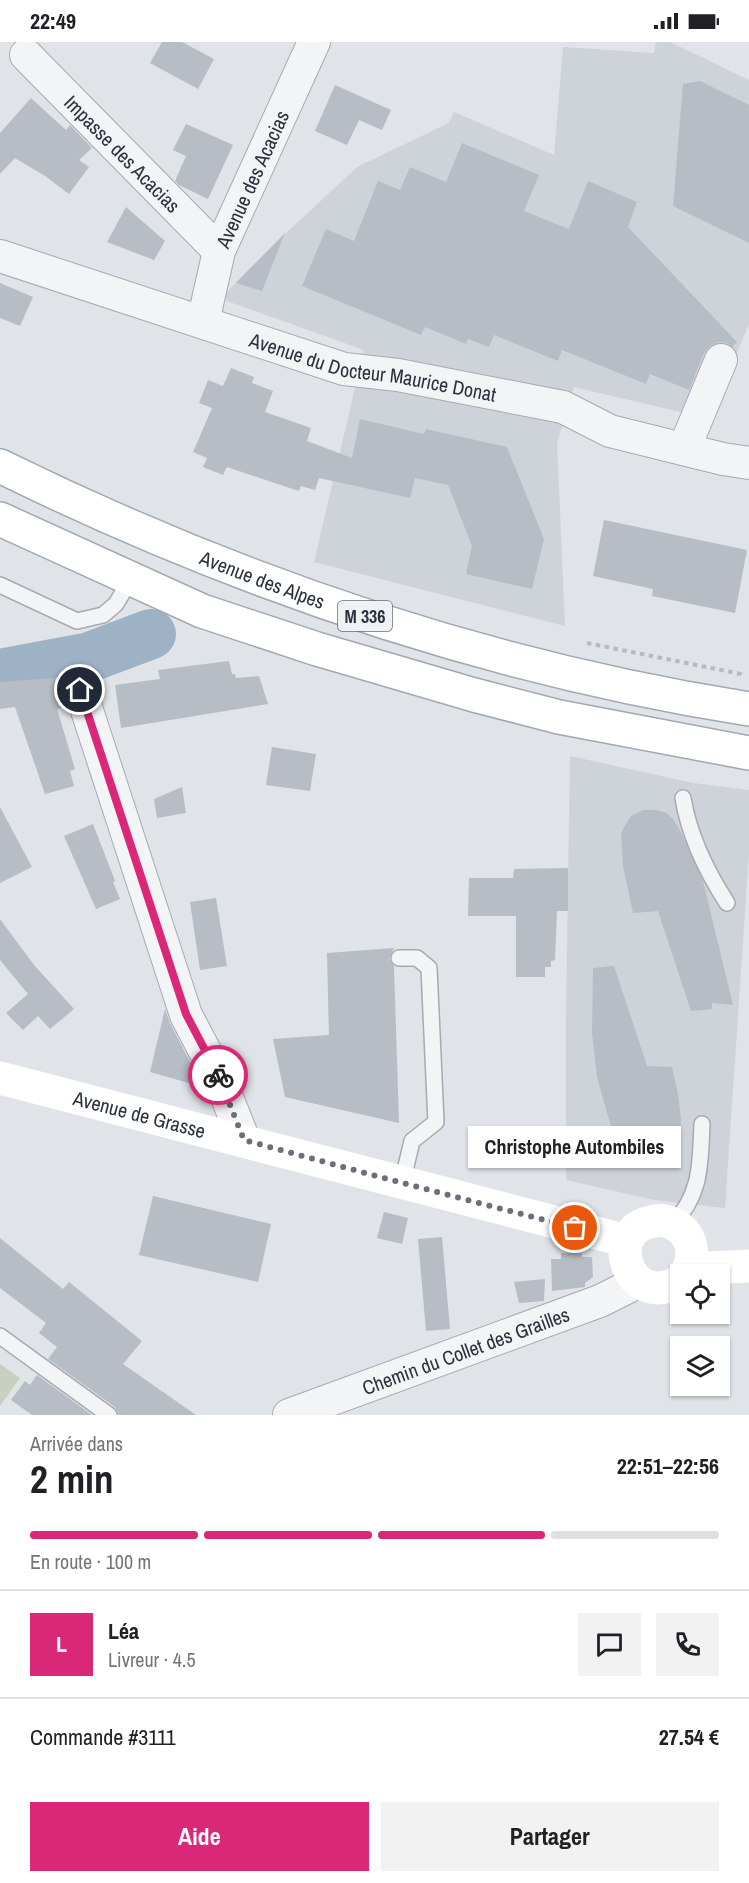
<!DOCTYPE html>
<html lang="fr">
<meta charset="utf-8">
<style>
:root{--surface:#fff;--page:#f2f2f2;--text:#202124;--muted:#757577;--line:#e0e0e0;--accent:#db2777}
body{margin:0;font-family:"Archivo Narrow",sans-serif;background:var(--page);color:var(--text);height:100vh;display:flex;flex-direction:column;font-size:22px;white-space:nowrap}
*{box-sizing:border-box;margin:0}
p{font-size:20px;color:var(--muted)}
.icon{flex:none;width:33px;height:33px;fill:none;stroke:currentColor;stroke-width:2;stroke-linecap:round;stroke-linejoin:round}
.map{position:relative;height:1373px;overflow:hidden}
.side{display:flex;flex-direction:column;background:var(--surface);flex:1}
.side>*{flex:none}
.fabs{position:absolute;left:670px;top:1222px;display:grid;gap:12px}
.fabs a{display:grid;place-items:center;width:60px;height:60px;border-radius:0px;background:var(--surface);box-shadow:0 2px 4px #0004;font-size:30px}
.pin{position:absolute;display:grid;place-items:center;width:51px;height:51px;color:#fff;margin:-26px;border:3px solid #fff;border-radius:50%;box-shadow:0 2px 6px #0007}
.courier{position:absolute;display:grid;place-items:center;width:60px;height:60px;margin:-30px;border:4px solid #db2777;border-radius:50%;background:#fff;color:#222;box-shadow:0 2px 8px #0007}
.bubble{position:absolute;height:42px;border-radius:0px;background:var(--surface);box-shadow:0 2px 4px #0004;font-size:20px;font-weight:700;line-height:42px;text-align:center}
.headline em{font-style:normal;font-weight:700}
.headline div{display:flex;flex-direction:column-reverse}
.headline{display:flex;align-items:center;justify-content:space-between;height:102px;padding:0 30px}
h1{font-size:39px;font-weight:700;line-height:45px}
.bar{display:grid;grid-template-columns:repeat(4,1fr);gap:9px 6px;align-content:center;height:72px;padding:0 30px}
.bar i{height:8px;border-radius:4px;background:var(--line)}
.bar .current{background:var(--accent)}
.bar p{grid-column:span 4}
.line{display:flex;align-items:center;gap:15px;padding:0 30px;border-top:2px solid var(--line)}
.line div{flex:1}
.round{display:grid;place-items:center;flex:none;width:63px;height:63px;border-radius:0px;background:var(--page)}
.button{display:flex;gap:12px;margin-top:auto;padding:12px 30px}
.button a{flex:1;height:69px;border-radius:0px;background:var(--accent);color:#fff;font-size:24px;font-weight:700;line-height:69px;text-align:center}
.button a+a{background:var(--page);color:var(--text)}
.status{display:flex;justify-content:space-between;align-items:center;height:42px;padding:0 30px;background:var(--surface);direction:ltr}
.status svg{height:16px;fill:currentColor}
.map>svg:first-child{display:block}
</style>
<div class="status"><b>22:49</b><svg viewBox="0 0 49 12"><path d="M0 12V9h3v3zM5 12V6h3v6zM10 12V3h3v9zM15 12V0h3v12zM26 1h20v11H26zM47 4h2v5h-2z"/></svg></div>
<div class="map">
<svg width="749" height="1373" viewBox="0 0 749 1373">
<rect width="100%" height="100%" fill="#e0e3e8"/>
<path fill="#ced3d9" d="M656 0H670L749 38V282L710 377 574 345 557 401 565 584 314 520 364 308 224 258 228 249 268 208 357 125 449 81 454 70 554 113 563 5 654 11Z
M570 714 693 741 749 748V811L725 1166 655 1158 566 1138V972Z"/>
<path fill="#c6d1c2" d="M0 1322 20 1336 0 1364Z"/>
<g fill="none" stroke-linecap="round" stroke-linejoin="round">
<path stroke="#9db3c5" stroke-width="50" d="M0 632 90 615 151 592"/>
</g>
<path fill="#b7bdc4" d="M162 0H182L214 17 198 47 150 21Z
M700 39 749 63V201L673 164 683 42Z
M335 43 391 68 382 88 359 78 347 103 315 89Z
M31 56 66 88 70 83 92 106 79 118 89 125 69 152 45 134 15 116 0 132V91Z
M186 82 233 103 208 157 179 143 175 139 186 114 173 108Z
M462 101 539 133 524 169 569 187 588 139 637 160 628 185 737 300 732 305 727 301 719 300 710 304 704 311 689 348 650 332 646 342 562 308 558 319 494 293 489 305 468 297 466 302 425 285 421 293 302 244 326 187 354 199 378 139 400 148 410 125 446 140Z
M126 165 165 199 154 218 107 200Z
M285 191 262 249 236 241Z
M0 241 33 255 20 284 0 276Z
M231 326 254 335 252 341 273 349 265 370 311 386 307 399 352 416 360 377 424 392 426 387 507 405 544 497 532 547 466 532 472 504 448 443 415 436 410 456 319 436 315 448 301 444 299 449 227 425 223 433 203 425 207 416 193 410 212 366 199 361 208 338 223 344Z
M604 478 747 508 735 571 652 554 653 547 593 534Z
M229 619 232 632H235L236 636 259 634 268 662 121 686 115 643 160 637 158 628Z
M66 635 62 644 67 665 57 667 75 727 70 729 74 744 45 752 15 665 0 667V640Z
M272 705 316 712 310 749 266 743Z
M182 745 186 771 157 776 154 757Z
M0 765 32 825 0 841Z
M643 768H656L667 771 674 778 681 790 703 839 733 963 712 961V967L691 969 658 869 633 871 623 824 621 792 624 785 631 774Z
M93 782 115 839 113 840 120 857 96 867 64 794Z
M568 826V869H557L555 918 551 919V925H545V935H516V874H468L469 836H513L514 827Z
M216 856 227 924 200 928 190 860Z
M0 877 34 923 74 967 50 987 38 974 23 988 6 971 28 952 0 918Z
M394 906 389 917 394 924 399 1081 285 1055 273 997 329 993 327 911Z
M614 924 647 1024 672 1025 678 1052 681 1076V1105L675 1117 656 1126H646L637 1122 631 1116 622 1103 610 1081 597 1035 592 991 593 926Z
M165 967 170 981 203 1045 150 1030Z
M153 1154 271 1182 258 1240 139 1213Z
M384 1170 408 1176 402 1202 377 1196Z
M442 1195 450 1287 426 1289 418 1197Z
M0 1196 63 1247 69 1240 142 1299 123 1322 196 1373H119L115 1365 48 1317 57 1305 39 1291 46 1281 0 1246Z
M561 1211H582V1215H592L593 1235 585 1241V1245L552 1249 551 1217H561Z
M545 1237 544 1259 519 1261 514 1240Z
M37 1333 92 1373H32L11 1358 25 1339 30 1343Z"/>
<g fill="none" stroke-linecap="round" stroke-linejoin="round">
<g stroke="#a6aab2" stroke-width="18">
<path id="lane" d="M0 543 77 579 103 573 116 562 130 538
M683 756C689 793 707 830 727 861
M399 916H417L429 926 436 1080 412 1099 402 1141
M673 1182C702 1151 700 1121 702 1082
M0 1294 109 1373"/>
</g>
<g stroke="#a6aab2" stroke-width="34">
<g id="street">
<path id="s1" d="M26 13 219 209"/>
<path id="s2" d="M0 214 344 327 398 333 563 365 610 389 723 417 749 421"/>
<path id="s3" d="M203 280 219 209 314 0"/>
<path d="M684 407 721 318"/>
<path d="M80 647 186 973 220 1038 244 1098"/>
<path id="s4" d="M289 1373 600 1259 628 1245 635 1237"/>
</g>
</g>
<g stroke="#a0a9b2" stroke-width="36">
<g id="primary">
<path id="s6" d="M0 424C236 540 489 626 749 667"/>
<path d="M0 477 202 569 317 607 474 653 559 675 749 711"/>
</g>
</g>
<path stroke="#b6babf" stroke-width="4" stroke-dasharray="4.5 4.5" stroke-linecap="butt" d="M587 601 741 632 744 634"/>
<use href="#lane" stroke="#f2f4f6" stroke-width="15"/>
<use href="#street" stroke="#f2f4f6" stroke-width="32"/>
<g stroke="#fff" stroke-width="33">
<path id="s5" d="M0 1036C210 1089 418 1145 627 1199"/>
<path d="M687 1231 708 1226 749 1224"/>
<path d="M681 1238C630 1271 602 1191 650 1180 657 1178 666 1178 673 1182 693 1191 697 1216 685 1233"/>
</g>
<use href="#primary" stroke="#fff" stroke-width="33"/>
</g>
<g fill="none" stroke-linecap="round" stroke-linejoin="round">
<path stroke="#6a707a" stroke-width="6" stroke-dasharray="0 10.8" d="M218 1033 244 1098 391 1138 575 1186"/>
<path stroke="#db2777" stroke-width="8" d="M80 648 186 972 218 1033"/>
</g>
<g text-anchor="middle" dominant-baseline="central" stroke-width="4.5" stroke-linejoin="round" paint-order="stroke">
<rect fill="#eff2f5" stroke="#656c75" stroke-width="1.5" x="338" y="559" width="54" height="30" rx="4.5"/>
<g font-size="18" font-weight="bold" fill="#2a323e">
<text x="365" y="574">M 336</text>
</g>
<g font-size="20" fill="#2a323e" stroke="#eff2f5">
<text stroke="none"><textPath href="#s1" startOffset="138">Impasse des Acacias</textPath></text>
<text stroke="none"><textPath href="#s3" startOffset="152">Avenue des Acacias</textPath></text>
<text stroke="none"><textPath href="#s2" startOffset="390">Avenue du Docteur Maurice Donat</textPath></text>
<text stroke="none"><textPath href="#s6" startOffset="286">Avenue des Alpes</textPath></text>
<text stroke="none"><textPath href="#s5" startOffset="144">Avenue de Grasse</textPath></text>
<text stroke="none"><textPath href="#s4" startOffset="188">Chemin du Collet des Grailles</textPath></text>
</g>
</g>
</svg>
<div class="fabs">
<a><svg class="icon" aria-label="locate" viewBox="0 0 24 24"><circle cx="12" cy="12" r="6"/><path d="M12 2v4M12 18v4M2 12h4M18 12h4"/></svg></a>
<a><svg class="icon" aria-label="layers" viewBox="0 0 24 24"><path d="M12 4l9 5-9 5-9-5zM3 14l9 5 9-5"/></svg></a>
</div>
<div class="pin" style="left:575px;top:1186px;background:#ea580c"><svg class="icon" aria-label="bag" viewBox="0 0 24 24"><path d="M5 8h14l-1 12H6zM9 8a3 3 0 0 1 6 0"/></svg></div>
<div class="pin" style="left:80px;top:648px;background:#1f2937"><svg class="icon" aria-label="home" viewBox="0 0 24 24"><path d="M3 11l9-7 9 7M6 9v11h12V9"/></svg></div>
<div class="courier" style="left:218px;top:1033px"><svg class="icon" aria-label="bike" viewBox="0 0 24 24"><circle cx="6" cy="16" r="4"/><circle cx="18" cy="16" r="4"/><path d="M6 16l4-8h5l3 8M10 8l3 8H6M13 5h3"/></svg></div>
<div class="bubble" style="left:468px;top:1084px;width:213px">Christophe Autombiles</div>
</div>
<section class="side">
<div class="headline"><div><h1>2 min</h1><p>Arrivée dans</p></div><em>22:51–22:56</em></div>
<div class="bar"><i class="current"></i><i class="current"></i><i class="current"></i><i></i><p>En route · 100 m</p></div>
<div class="line" style="height:108px"><b class="round" style="background:var(--accent);color:#fff">L</b><div><b>Léa</b><p>Livreur · 4.5</p></div><a class="round"><svg class="icon" aria-label="chat" viewBox="0 0 24 24"><path d="M4 5h16v11H9l-5 4z"/></svg></a><a class="round"><svg class="icon" aria-label="phone" viewBox="0 0 24 24"><path d="M5 4h4l2 5-3 2q2 4 5 5l2-3 5 2v4C11 20 4 13 5 4z"/></svg></a></div>
<div class="line" style="height:78px"><div>Commande #3111</div><b>27.54 €</b></div>
<div class="button"><a>Aide</a><a>Partager</a></div>
</section>
